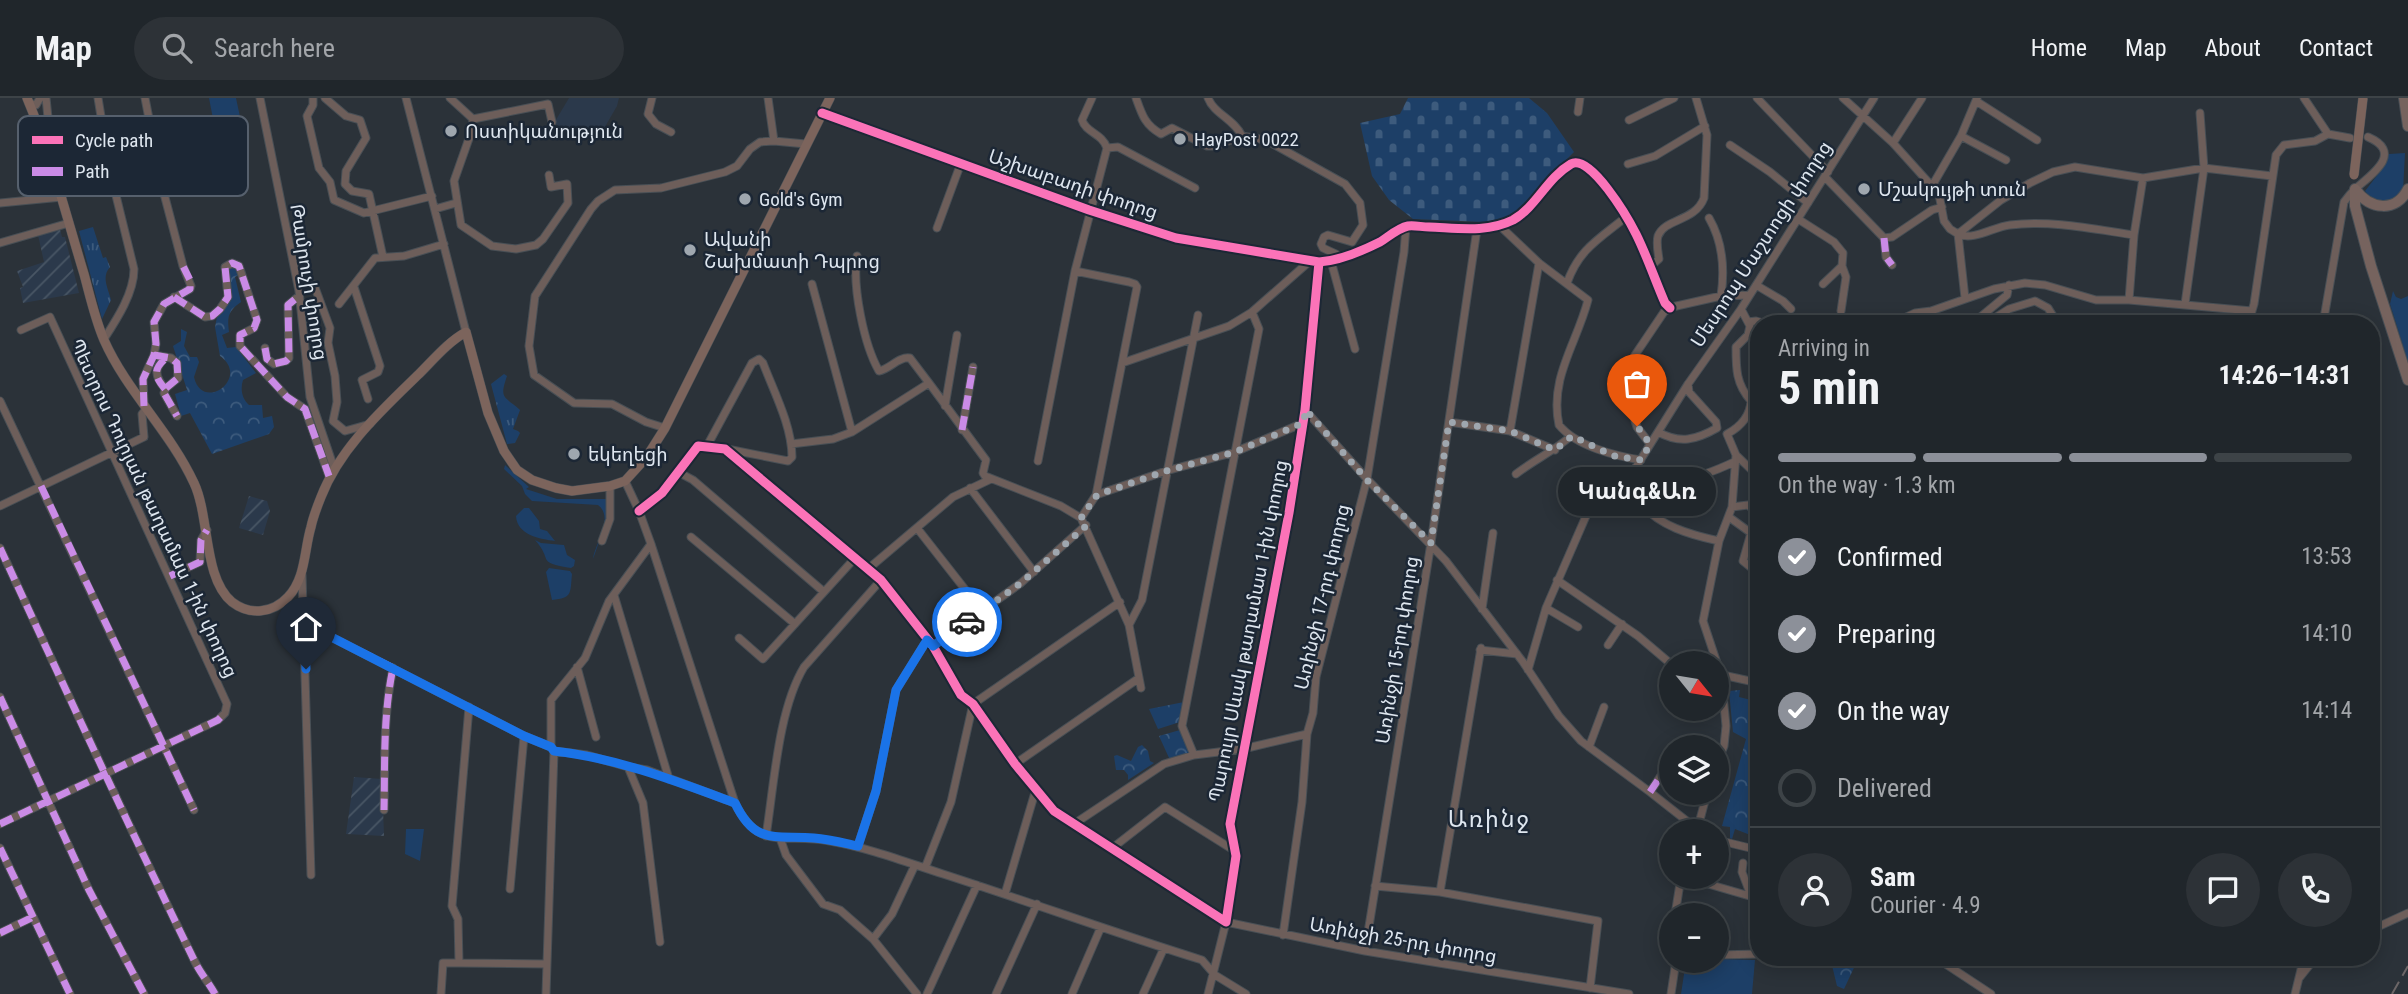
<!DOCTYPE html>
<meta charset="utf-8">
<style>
:root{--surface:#20262b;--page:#2d3237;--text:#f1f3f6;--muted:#a2a5a9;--line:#3d4347;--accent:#8c9099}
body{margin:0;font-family:"Roboto Condensed","Noto Sans Armenian",sans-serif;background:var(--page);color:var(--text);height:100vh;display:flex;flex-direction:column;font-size:26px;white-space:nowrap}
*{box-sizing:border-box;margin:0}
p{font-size:23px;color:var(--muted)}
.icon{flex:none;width:38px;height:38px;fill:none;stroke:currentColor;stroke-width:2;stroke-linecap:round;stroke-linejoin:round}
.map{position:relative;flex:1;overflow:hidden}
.drawer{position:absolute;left:1750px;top:217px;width:630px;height:651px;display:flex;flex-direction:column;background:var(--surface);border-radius:28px;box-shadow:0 4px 18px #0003,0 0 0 2px var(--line)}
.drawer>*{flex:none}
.needle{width:46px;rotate:120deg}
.fabs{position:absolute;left:1659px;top:553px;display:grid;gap:14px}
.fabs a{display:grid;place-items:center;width:70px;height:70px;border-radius:50%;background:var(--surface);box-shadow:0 4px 18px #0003,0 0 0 2px var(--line);font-size:35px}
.pin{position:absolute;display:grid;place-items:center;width:60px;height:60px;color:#fff;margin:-72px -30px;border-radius:50% 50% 50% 0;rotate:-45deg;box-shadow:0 0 7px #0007}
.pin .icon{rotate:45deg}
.courier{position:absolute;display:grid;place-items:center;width:70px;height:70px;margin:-35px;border:5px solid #1a73e8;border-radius:50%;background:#fff;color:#222;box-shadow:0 2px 9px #0007}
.bubble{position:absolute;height:49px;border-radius:24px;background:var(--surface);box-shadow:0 4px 18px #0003,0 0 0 2px var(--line);font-size:23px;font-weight:700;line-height:49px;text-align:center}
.overview em{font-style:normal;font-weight:700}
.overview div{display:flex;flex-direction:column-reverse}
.overview{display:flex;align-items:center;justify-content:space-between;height:119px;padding:0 28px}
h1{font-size:46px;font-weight:700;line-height:52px}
.bar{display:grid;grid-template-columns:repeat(4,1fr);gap:10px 7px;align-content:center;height:84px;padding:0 28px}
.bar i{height:9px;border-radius:5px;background:var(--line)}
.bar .on{background:var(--accent)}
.bar p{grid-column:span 4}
.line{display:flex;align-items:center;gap:18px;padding:0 28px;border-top:2px solid var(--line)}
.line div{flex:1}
.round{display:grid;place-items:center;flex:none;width:74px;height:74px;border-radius:37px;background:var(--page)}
ol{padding:0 28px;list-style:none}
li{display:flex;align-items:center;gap:21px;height:77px}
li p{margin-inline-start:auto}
li .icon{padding:7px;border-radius:50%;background:var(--accent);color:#fff;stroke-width:4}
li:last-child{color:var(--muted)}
li i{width:38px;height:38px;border:4px solid var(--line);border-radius:50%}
header{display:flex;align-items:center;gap:42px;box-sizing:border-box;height:98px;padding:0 35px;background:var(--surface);border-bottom:2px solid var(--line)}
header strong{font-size:33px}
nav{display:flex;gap:38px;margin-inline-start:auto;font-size:24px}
.search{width:490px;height:63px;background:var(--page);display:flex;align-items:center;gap:18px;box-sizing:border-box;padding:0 24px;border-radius:38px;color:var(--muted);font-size:26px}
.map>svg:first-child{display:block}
</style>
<header>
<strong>Map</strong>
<div class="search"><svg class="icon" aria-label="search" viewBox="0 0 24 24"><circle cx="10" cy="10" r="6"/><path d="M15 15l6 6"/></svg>Search here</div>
<nav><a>Home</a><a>Map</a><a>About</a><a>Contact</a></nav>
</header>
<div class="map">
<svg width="2408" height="896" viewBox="0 0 2408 896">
<defs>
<pattern id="industrial-furrows" width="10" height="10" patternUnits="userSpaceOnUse" patternTransform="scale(1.75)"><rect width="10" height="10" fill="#2b394b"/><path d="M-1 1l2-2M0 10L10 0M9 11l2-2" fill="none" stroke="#495665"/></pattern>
<pattern id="forest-crowns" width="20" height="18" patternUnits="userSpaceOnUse" patternTransform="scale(1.75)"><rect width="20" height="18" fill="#1d3f67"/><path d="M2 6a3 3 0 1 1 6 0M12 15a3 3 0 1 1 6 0" fill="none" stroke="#3d5b7d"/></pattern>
<pattern id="cemetery-stones" width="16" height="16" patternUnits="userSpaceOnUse" patternTransform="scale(1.75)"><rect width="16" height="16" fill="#1d3f67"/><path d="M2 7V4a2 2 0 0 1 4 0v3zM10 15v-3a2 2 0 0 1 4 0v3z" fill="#3d5b7d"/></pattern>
<pattern id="park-tufts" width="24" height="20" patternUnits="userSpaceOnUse" patternTransform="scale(1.75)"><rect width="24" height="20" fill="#1d3f67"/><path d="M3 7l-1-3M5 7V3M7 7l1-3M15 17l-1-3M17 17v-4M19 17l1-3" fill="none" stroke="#3d5b7d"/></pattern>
</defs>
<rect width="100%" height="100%" fill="#2b3239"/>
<path fill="#2b394b" d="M569 0H619L617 8 602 34 579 42 554 25Z"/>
<path fill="url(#industrial-furrows)" d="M60 131 62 139H65L79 195 23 205 20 190 23 189 17 173 44 164 38 137Z
M249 398 267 403 270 413 263 437 239 430Z
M354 679 382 681 384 738 346 736Z"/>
<path fill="#1d3f67" d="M209 0H236L246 47 219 52Z
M2405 55 2403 93 2390 104C2379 103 2372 102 2365 93L2379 75 2389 56Z
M2393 193 2396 199 2401 201 2408 198V264L2390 206Z
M505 367 529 389 526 391 557 401H608L607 421 593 461C594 447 615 420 598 407L532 403 525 396 522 388 504 371Z
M524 410H529L539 423 540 431 547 433 555 443C540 441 517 437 516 418Z
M535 442 541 445 564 447 567 457 575 462 574 468 571 470C535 464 554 463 535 442Z
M549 470 570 473 572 476C570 495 573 500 552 502L546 474Z
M406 731H424L420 763 405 756Z
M1717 861 1755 862 1752 896H1681L1686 863Z"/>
<path fill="url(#forest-crowns)" d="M231 167 236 169 240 176 235 179 241 204C228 213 227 219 229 234L222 237 227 250 236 249 256 275 243 282C240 291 242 301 249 307H262L263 320 272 318 274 329 269 336 212 356 190 315 181 318 175 296 187 292 173 248 181 243V231L187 234 184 248 190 259H197L199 264 194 279C202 315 251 280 220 258L215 229 217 219 232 200 227 171Z
M1753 589 1758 590 1759 595V749L1756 748 1758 740 1735 731 1732 741 1730 740V729L1722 728 1746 641 1733 634 1729 593 1740 592 1739 599 1751 602Z
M1184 604 1180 624 1158 631 1149 611Z
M1180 632 1190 655 1170 662 1159 638Z
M1142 647 1148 653 1150 663 1154 665 1128 682V677L1124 672H1116L1114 658 1117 657 1131 663 1138 649Z
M1830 859H1859L1844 891 1837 888Z"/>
<path fill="url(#cemetery-stones)" d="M1408 0H1529L1547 15 1574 54 1540 88 1527 106 1518 115 1507 120 1485 124 1413 121 1389 102 1372 78 1360 25 1400 16Z"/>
<path fill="url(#park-tufts)" d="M93 129 103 160 106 159 110 169C101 179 108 190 111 202L102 221 79 133Z
M504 276 507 278C499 301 504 298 520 312L513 331 518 333 520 335 515 345 507 346 491 286Z"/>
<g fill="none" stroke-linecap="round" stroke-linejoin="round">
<g stroke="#484f55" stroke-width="9">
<path id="minor" d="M46 0 52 59
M98 0 110 73 134 171C134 195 117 221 104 241
M260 0 299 193 310 299 334 370
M313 0V7L307 18 319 70 330 84 334 102 364 115 432 98
M325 0 346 18 360 22 366 40 346 73 345 86 352 93 369 96 383 159
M406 0 466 234
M450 0 473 21
M652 0 648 16 656 26 671 34
M768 0 774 43 806 46
M1136 0C1142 17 1145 27 1161 36L1172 30 1207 48H1215L1242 38 1266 42 1345 86 1360 105 1363 127 1352 144 1328 137 1324 139 1321 146 1323 150 1336 156 1331 163 1355 251
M1208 0C1214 16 1234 21 1242 38
M1757 0 1828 74
M1843 0 1893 45 1939 96 1944 123 1950 131 1958 136 2001 102 2030 85 2053 74 2075 69 2143 80 2204 70 2272 78
M2304 0 2328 36 2350 40
M1976 3 2037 42
M29 5 36 7 40 0
M1578 14 1580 0
M822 15 1089 112 1176 140 1319 164C1339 163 1362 153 1380 144 1388 139 1398 130 1408 128 1414 127 1422 129 1429 129 1457 130 1487 135 1513 122 1536 109 1547 80 1571 66 1590 55 1628 120 1636 136 1647 158 1655 182 1665 205L1670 210
M473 21 472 32 454 83 461 127 492 148 516 151 536 147 543 141 568 105 567 86 551 89 549 77
M473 21 548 6 552 24
M1629 22 1674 0
M1961 38 2006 62
M1893 45 1922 0
M1730 47 1770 74 1808 105
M1107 50 1118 49 1195 90
M1628 66 1655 58 1705 28
M1825 79 1884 140 1892 139 1932 112 1942 109
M1932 88 1961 38 1977 0
M0 105 62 99
M435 111 456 105
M1709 120C1723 144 1725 170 1721 198
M1798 121 1834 144 1843 155 1842 168 1846 179 1841 213
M1500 128 1539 165 1588 202C1577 245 1549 280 1559 327 1576 348 1615 358 1641 362
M937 130 961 65
M1884 140 1886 159 1892 167
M0 145 69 125
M857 158C852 188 864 247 879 273 890 271 899 258 910 260L929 285
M1650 169 1659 161C1658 154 1656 145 1658 138 1665 120 1695 124 1704 100L1707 37 1696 0
M1075 173 1129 184 1135 186 1137 189 1096 397 1081 420
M1567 185C1579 151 1599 141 1626 119
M812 186 852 334
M1823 186 1842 168
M1756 187 1783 203 1791 211
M309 188 314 187 330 230 328 245 335 278 337 304 333 323 345 333 370 326
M354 189 380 268 378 274 362 282 368 301
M174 199 205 219 212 218 220 211 228 199 225 169 232 165 239 168 257 222 254 230 240 237V248L287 299 305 311 329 378
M1965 200 1958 136C1974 143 1993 129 2010 127 2052 122 2093 131 2134 137
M2129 202 2134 137 2143 80
M339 206 375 160 404 158 444 146
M2185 206 2204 70 2200 15
M1748 224 1756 223 1767 226
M1891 226 1915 215 1931 213 1994 191 2025 185 2045 187 2096 202H2129L2252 213
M1972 226 2007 197 2009 187
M1985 226 2009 211 2035 203 2048 210 2058 226
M2248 226 2254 206 2276 57 2284 47 2315 43 2328 36
M2323 226 2344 104C2347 100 2351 95 2355 91 2370 78 2405 55 2368 39
M265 250 267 261 274 266 286 263 289 260 288 207 299 198
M154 257 171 260 177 265 178 280 166 290 164 295 177 318
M1122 265 1229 228 1252 214 1311 162
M165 291C155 278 153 271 166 259
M0 303 194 712
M144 307 143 281 154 257 156 246 154 224 164 206 190 191 191 188 183 168 162 88 145 0
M945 308 957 237
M1305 312 1367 381 1446 463 1523 564 1559 618 1581 643 1650 694 1697 731
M1449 324 1510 333 1555 352
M665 330 646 324 612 306 574 305 534 277 529 248 535 198 591 111 598 103 615 92 661 90 725 74 737 68 750 51 760 44 774 43
M962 332 973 269
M1510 333 1539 165
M1658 334C1680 346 1696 342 1717 330L1716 324 1689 294 1688 286
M791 346 833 341 852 334 929 285 986 362 983 375 985 378 1061 408 1081 420 1129 527 1141 590
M1650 346 1637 329 1635 323 1636 297 1632 266 1635 257 1664 214 1672 209 1721 198 1749 197
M707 348 752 265 759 261 763 265C774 294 792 328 792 359L788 363 727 351
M1736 357 1759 379
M1038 363 1075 173 1107 50C1102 35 1086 35 1082 22L1092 0
M678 374 693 382 824 494
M1516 376C1534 362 1554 353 1571 338
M1631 377C1674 386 1694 383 1734 364
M1628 379C1632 387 1635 397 1640 404 1658 428 1691 437 1719 443
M625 383 639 413 651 446 735 705C759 755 786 734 830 743 869 750 906 764 943 776 1030 804 1115 835 1202 862L1215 877 1246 896
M970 390 1034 474
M1096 397 1166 373 1235 354 1303 325
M0 408 144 339 142 316 146 311
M1732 409 1748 407 1759 417
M639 413 662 395 698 348 725 351 881 482 933 548 961 597 973 606 1015 666 1054 713 1226 824 1236 758 1230 726 1289 415 1305 312 1319 164
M1729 419 1751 435 1743 463 1759 476
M917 430 982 513
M691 439 795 526
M602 443 610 421V388
M0 450C64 588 128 727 195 864 201 876 209 885 215 896
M868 471 953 399 991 381
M302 477 311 777
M170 478 200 464 201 442 207 432
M1557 482 1638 538 1671 566
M1759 488 1757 492 1759 495
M614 497 669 681
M1546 510 1578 529
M1482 511 1493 435
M304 525 524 638 551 649
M1129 527 1142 502 1198 217
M739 540 763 561 855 460
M1608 547 1622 526
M933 548 1021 485 1086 427
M1480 552 1517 556
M577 569 596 639
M1528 572 1546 510 1593 402 1602 392 1631 377 1688 286 1741 211 1874 0
M1718 576 1759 585
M0 599 89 792 144 896
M1589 649 1604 609
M554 653 587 657 628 669 643 705 660 844
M1194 657 1182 628 1259 231 1252 214
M1717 665 1724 648 1726 628 1721 577 1703 523 1719 443 1732 409 1736 357 1727 336C1740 329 1750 319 1751 303 1736 286 1736 271 1736 249L1748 237 1750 228 1741 211
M1015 666 1139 580
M628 669 647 672 735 705
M1650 694 1666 670
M384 712C385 664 383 617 393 570
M0 726 218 622 225 615 227 606 50 219 21 232
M1074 726 1164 666 1194 657 1243 651 1307 636
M1697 733 1707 695
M766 738C774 688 778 612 804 569L881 482
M780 740 786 757 823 806 840 812 873 841 917 896
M1717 742 1750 750
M858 748 876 693 896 592 927 542
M0 750 70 896
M1115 753V748L1165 709 1235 753
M1743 765 1742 774 1755 808 1759 855
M925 770 951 704 973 606 1120 504
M1684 779 1753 799
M1375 788 1440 794 1598 823 1590 890
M510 791 524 638
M1440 794 1481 550
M1005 796 1036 691
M1675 817 1681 779
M2371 832 2408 815
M0 835 33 819
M1283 837 1302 704 1307 636 1313 615 1316 579 1367 381 1404 154 1406 128
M873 841 892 816 915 767
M1365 853 1431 445 1477 131
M1717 857 1759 856
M1935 859 1991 896
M459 865 547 866
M2300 879 2316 859
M441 896 443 865H459L458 821 452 808 469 609
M546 896 554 653 551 649V602L585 560 609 503 651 446
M927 896 977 787
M996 896 1037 806
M1072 896 1101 829
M1143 896 1164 850
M1208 896 1226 824 1365 853 1629 896
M1671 896 1676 863
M2295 896 2304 859"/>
</g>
<g stroke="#484f55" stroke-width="10">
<path id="major" d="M27 0C51 57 66 117 84 176 90 198 95 221 104 242 127 294 170 333 194 385 210 419 203 480 232 504 250 518 273 515 288 499 306 480 304 452 311 429 313 419 317 409 321 399 340 350 382 312 419 276 434 261 448 244 466 234L488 315 504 353 517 372 532 382 556 390 572 393 610 388 625 383 646 360 665 330 830 0"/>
</g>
<g stroke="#484f55" stroke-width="12">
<path id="highway" d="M2404 0 2408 28
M2355 91V108L2371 168 2408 282
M2355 91C2370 112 2396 115 2408 91"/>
</g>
<use href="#minor" stroke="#6d5e5a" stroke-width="7"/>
<use href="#major" stroke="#7c645c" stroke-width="9"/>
<use href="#highway" stroke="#76635e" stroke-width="10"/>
<path stroke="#6c6667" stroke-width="2" stroke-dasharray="14 7" stroke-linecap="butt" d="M2392 896 2408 868"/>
<g stroke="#484f55" stroke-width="10" stroke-linecap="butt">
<path id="major-bridge" d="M2354 77 2363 0"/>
</g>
<use href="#major-bridge" stroke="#7c645c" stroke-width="9"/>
<path stroke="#ca8be6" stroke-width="7" stroke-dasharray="14 7" stroke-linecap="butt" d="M1884 140 1886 159 1892 167
M174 199 205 219 212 218 220 211 228 199 225 169 232 165 239 168 257 222 254 230 240 237V248L287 299 305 311 329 378
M265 250 267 261 274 266 286 263 289 260 288 207 299 198
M154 257 171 260 177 265 178 280 166 290 164 295 177 318
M164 262C152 273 156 280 165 291
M144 308 143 281 154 257 156 246 154 224 164 206 190 191V182L183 168
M962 332 973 269
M41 388 194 712
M0 450C64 588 128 727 195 864 201 876 209 885 215 896
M170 478 200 464 201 442 207 432
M304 525 393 570C383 617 385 664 384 712
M0 599 89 792 144 896
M1650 694 1666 670
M0 726 218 622 225 615
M0 750 70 896
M0 835 33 819"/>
<g stroke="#1c2735" stroke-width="13">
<path id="cycleway" d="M822 15 1089 112 1176 140 1319 164C1339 163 1362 153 1380 144 1388 139 1398 130 1408 128 1414 127 1422 129 1429 129 1457 130 1487 135 1513 122 1536 109 1547 80 1571 66 1590 55 1628 120 1636 136 1647 158 1655 182 1665 205L1670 210
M639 413 662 395 698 348 725 351 881 482 933 548 961 597 973 606 1015 666 1054 713 1226 824 1236 758 1230 726 1289 415 1305 312 1319 164"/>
</g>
<use href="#cycleway" stroke="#fb73b8" stroke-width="9"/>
</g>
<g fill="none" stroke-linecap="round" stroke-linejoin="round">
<path stroke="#9fa7af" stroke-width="7" stroke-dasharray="0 12.6" d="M967 524 1021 485 1086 428 1081 420 1097 397 1166 373 1235 354 1303 325 1306 312 1367 382 1431 445 1449 324 1510 333 1555 352 1572 338 1614 358 1641 362 1650 346 1637 328"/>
<path stroke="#1a73e8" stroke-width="9" d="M306 571 304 525 524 638 551 649 554 653C617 660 676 683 735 705 755 747 774 737 814 740 829 741 844 745 858 748L876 693 896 592 927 542 933 548 967 524"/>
</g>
<g fill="#9fa7af" stroke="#1c2735" stroke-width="2.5">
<circle cx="451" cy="33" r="7"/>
<circle cx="1180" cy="41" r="7"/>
<circle cx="1864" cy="91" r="7"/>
<circle cx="745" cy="101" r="7"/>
<circle cx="690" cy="152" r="7"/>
<circle cx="574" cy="356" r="7"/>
</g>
<g text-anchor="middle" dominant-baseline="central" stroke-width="5" stroke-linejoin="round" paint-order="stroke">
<g font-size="19" fill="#dee6ef" stroke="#1c2735" text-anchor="start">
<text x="465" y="33">Ոստիկանություն</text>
<text x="1194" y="41">HayPost 0022</text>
<text x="1878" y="91">Մշակույթի տուն</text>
<text x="759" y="101">Gold's Gym</text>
<text x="704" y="141">Ավանի<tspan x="704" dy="22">Շախմատի Դպրոց</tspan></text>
<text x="588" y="356">եկեղեցի</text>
</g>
<g font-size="19" fill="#dee6ef" stroke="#1c2735">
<text transform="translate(1073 86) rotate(19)">Աշխաբադի փողոց</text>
<text transform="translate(1761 146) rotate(-57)">Մեսրոպ Մաշտոցի փողոց</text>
<text transform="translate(309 184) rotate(81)">Թամրուչի փողոց</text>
<text transform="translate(154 410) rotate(65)">Պետրոս Դուրյան թաղամաս 1-ին փողոց</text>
<text transform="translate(1322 499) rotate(-77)">Առինջի 17-րդ փողոց</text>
<text transform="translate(1248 533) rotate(-79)">Պարույր Սևակ թաղամաս 1-ին փողոց</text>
<text transform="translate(1397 552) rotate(-81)">Առինջի 15-րդ փողոց</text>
<text transform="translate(1403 842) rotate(10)">Առինջի 25-րդ փողոց</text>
</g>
<g font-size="23" letter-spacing="2" fill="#dee6ef" stroke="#1c2735">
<text x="1489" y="721">Առինջ</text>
</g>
</g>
<rect x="18" y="18" width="230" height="80" rx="10" fill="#1c2735" stroke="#56606d" stroke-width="2"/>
<rect x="32" y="38" width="31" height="8" fill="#fb73b8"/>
<rect x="32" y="69" width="31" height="9" fill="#ca8be6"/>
<g font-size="19" fill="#dee6ef">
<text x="75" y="49">Cycle path</text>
<text x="75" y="80">Path</text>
</g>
</svg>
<div class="fabs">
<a><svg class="needle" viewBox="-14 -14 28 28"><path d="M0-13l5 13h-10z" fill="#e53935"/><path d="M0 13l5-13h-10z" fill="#a2a5a9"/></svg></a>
<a><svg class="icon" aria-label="layers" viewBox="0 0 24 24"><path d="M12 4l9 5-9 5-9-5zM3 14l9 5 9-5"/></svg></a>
<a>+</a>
<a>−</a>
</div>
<div class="pin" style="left:1637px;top:328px;background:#ea580c"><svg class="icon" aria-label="bag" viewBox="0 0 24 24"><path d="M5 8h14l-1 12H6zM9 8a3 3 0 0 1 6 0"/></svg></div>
<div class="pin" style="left:306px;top:571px;background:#1f2937"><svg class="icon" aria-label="home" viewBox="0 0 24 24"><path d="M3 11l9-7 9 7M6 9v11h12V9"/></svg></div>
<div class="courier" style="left:967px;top:524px"><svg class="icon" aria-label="car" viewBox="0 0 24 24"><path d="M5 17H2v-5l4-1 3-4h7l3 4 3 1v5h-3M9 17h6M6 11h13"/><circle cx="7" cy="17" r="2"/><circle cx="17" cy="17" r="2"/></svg></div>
<div class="bubble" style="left:1558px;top:369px;width:158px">Կանգ&amp;Առ</div>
<section class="drawer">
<div class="overview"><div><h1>5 min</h1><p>Arriving in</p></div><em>14:26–14:31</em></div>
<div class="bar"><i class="on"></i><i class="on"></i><i class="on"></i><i></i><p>On the way · 1.3 km</p></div>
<ol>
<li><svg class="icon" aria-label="check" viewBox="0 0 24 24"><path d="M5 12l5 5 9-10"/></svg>Confirmed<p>13:53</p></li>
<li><svg class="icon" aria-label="check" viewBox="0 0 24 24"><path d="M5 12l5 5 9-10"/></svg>Preparing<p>14:10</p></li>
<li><svg class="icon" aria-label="check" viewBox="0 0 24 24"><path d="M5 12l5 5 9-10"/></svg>On the way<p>14:14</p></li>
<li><i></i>Delivered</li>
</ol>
<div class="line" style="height:126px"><a class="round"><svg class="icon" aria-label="person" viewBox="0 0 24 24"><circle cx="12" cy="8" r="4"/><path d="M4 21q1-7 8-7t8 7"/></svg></a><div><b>Sam</b><p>Courier · 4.9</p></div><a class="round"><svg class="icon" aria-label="chat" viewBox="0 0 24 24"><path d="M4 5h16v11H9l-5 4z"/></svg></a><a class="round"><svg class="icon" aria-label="phone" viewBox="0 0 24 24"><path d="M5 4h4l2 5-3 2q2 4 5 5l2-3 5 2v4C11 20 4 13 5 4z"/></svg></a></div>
</section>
</div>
